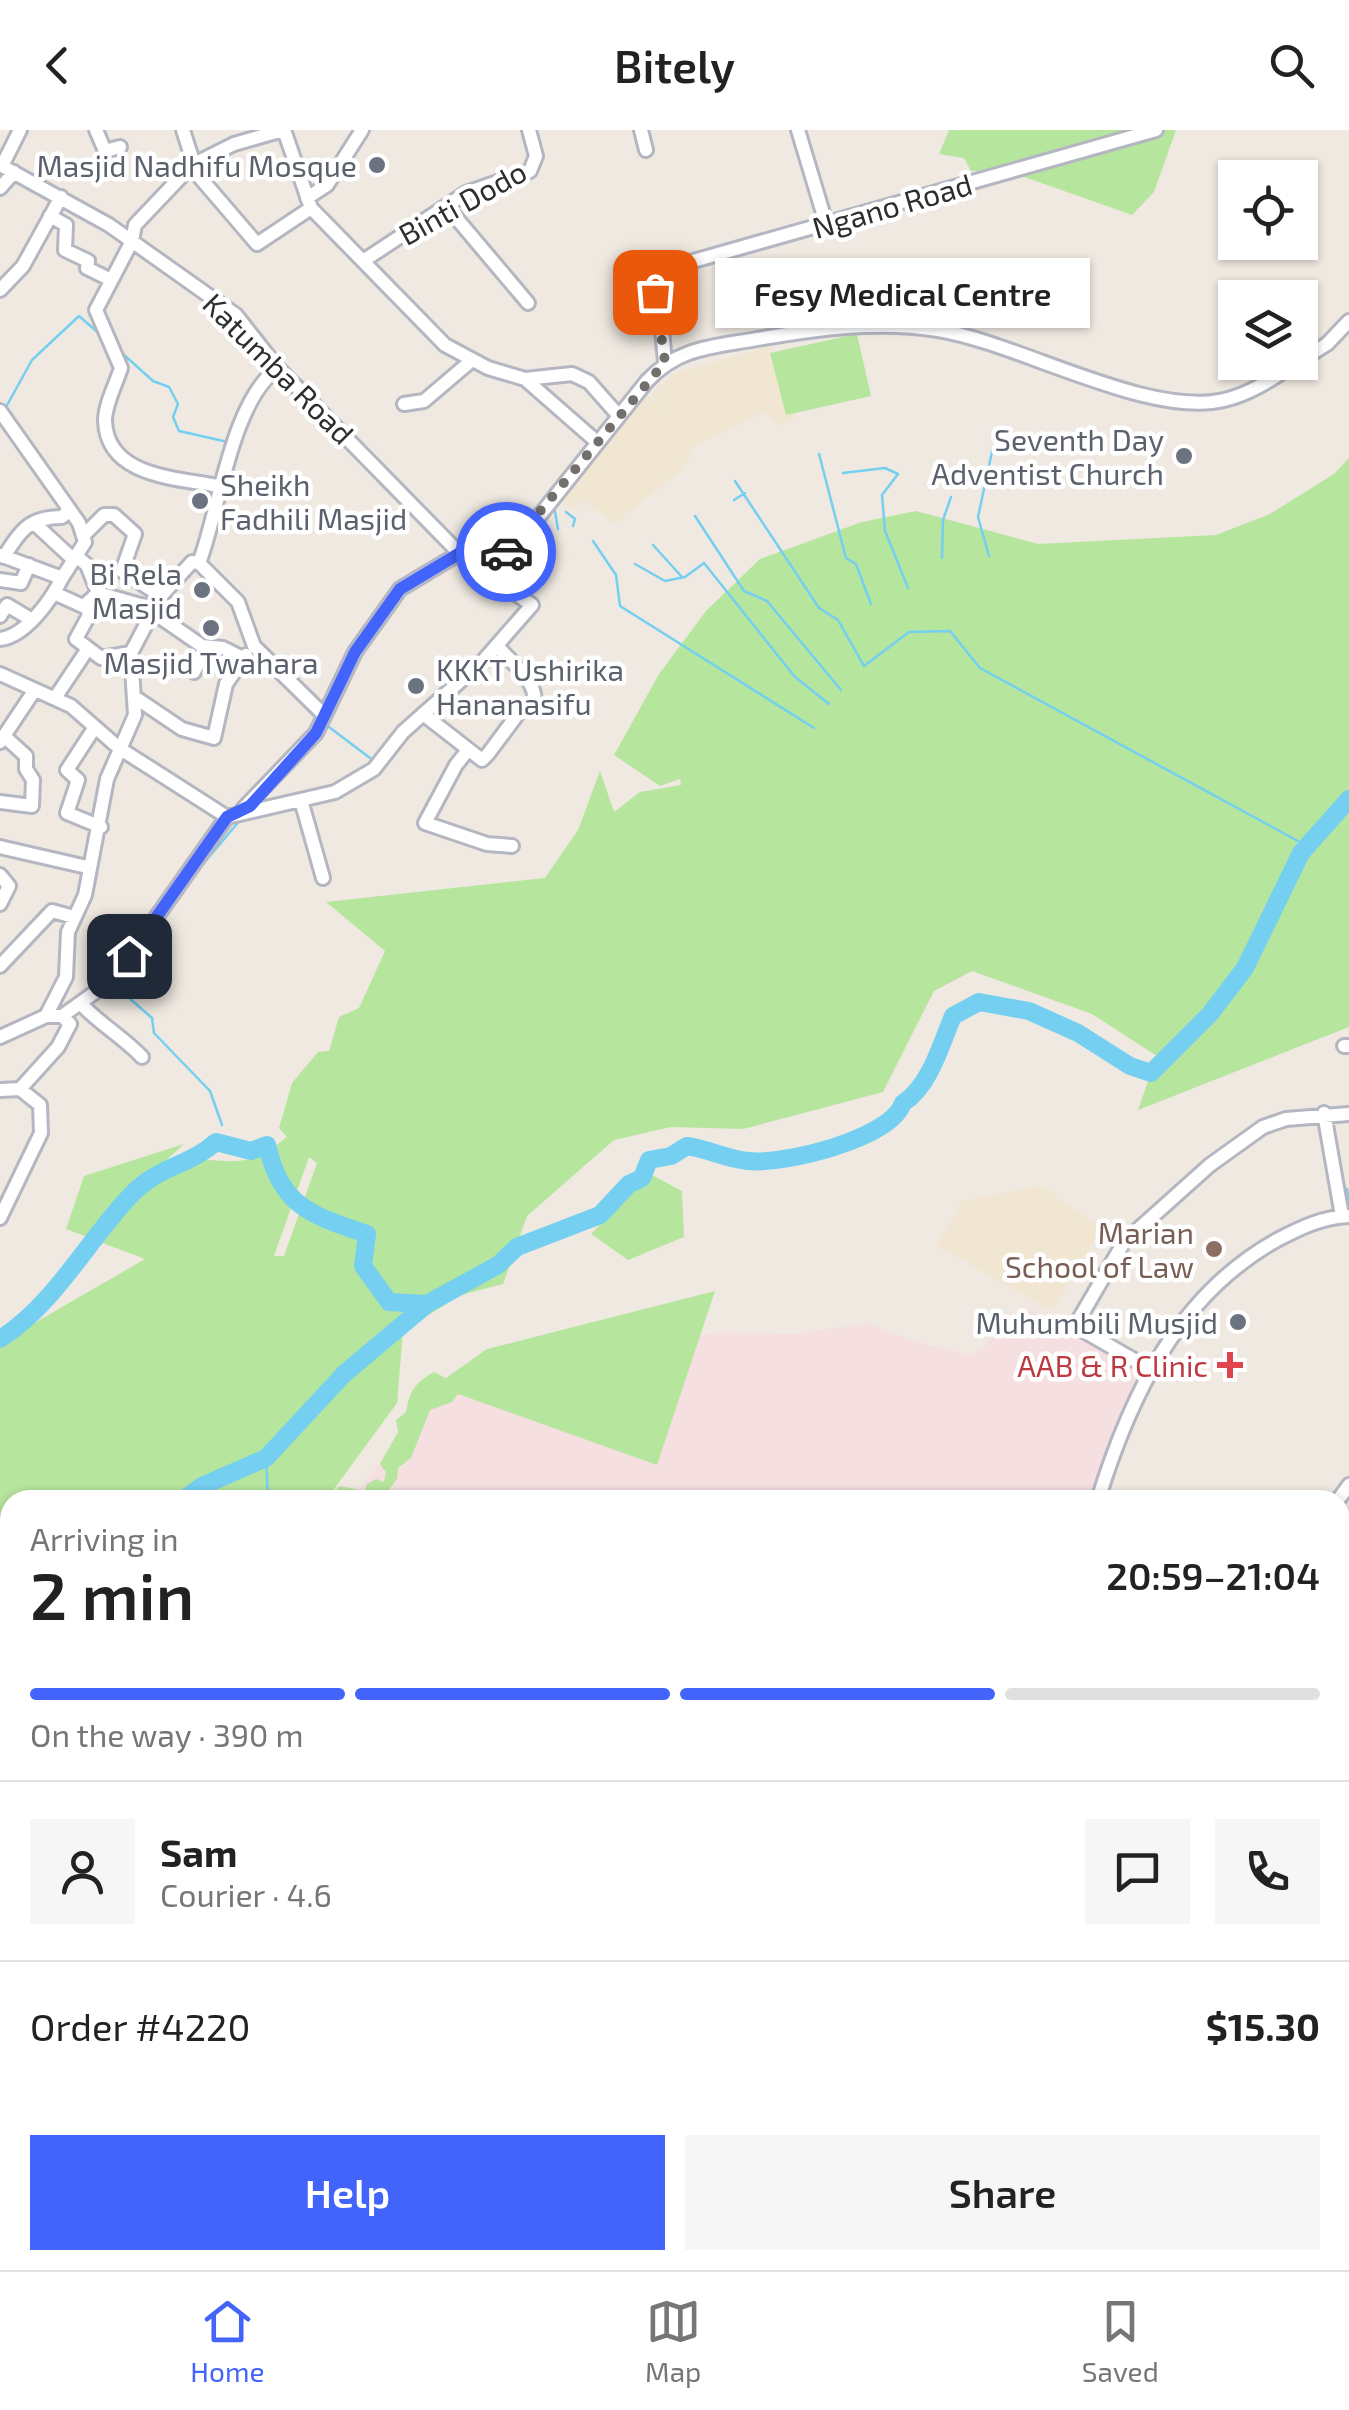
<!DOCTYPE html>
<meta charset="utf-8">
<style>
:root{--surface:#fff;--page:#f6f6f6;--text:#222;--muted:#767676;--line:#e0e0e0;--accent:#4264fb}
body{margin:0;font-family:"Exo 2",sans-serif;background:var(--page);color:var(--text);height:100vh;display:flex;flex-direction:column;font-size:38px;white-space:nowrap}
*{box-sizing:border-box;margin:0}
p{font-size:32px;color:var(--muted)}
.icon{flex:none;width:55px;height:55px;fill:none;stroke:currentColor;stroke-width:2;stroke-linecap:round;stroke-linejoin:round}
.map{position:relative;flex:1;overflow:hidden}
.details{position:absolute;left:0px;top:1360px;width:1350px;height:780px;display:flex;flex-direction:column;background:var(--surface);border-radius:30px 30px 0 0;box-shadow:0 2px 8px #0004}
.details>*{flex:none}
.controls{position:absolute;left:1218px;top:30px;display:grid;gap:20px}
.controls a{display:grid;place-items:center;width:100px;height:100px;border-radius:0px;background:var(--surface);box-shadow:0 2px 8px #0004;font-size:50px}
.pin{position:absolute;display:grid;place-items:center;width:85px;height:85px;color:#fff;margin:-42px;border-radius:20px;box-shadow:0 5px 15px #0006}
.courier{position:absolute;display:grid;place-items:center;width:100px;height:100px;margin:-50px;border:8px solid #4264fb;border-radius:50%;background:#fff;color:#222;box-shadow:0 2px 12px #0007}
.bubble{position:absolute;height:70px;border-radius:0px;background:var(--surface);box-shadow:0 2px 8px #0004;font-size:32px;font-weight:600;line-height:70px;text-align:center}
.summary em{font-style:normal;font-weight:600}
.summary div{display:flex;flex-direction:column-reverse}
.summary{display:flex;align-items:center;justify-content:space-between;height:170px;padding:0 30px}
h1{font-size:65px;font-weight:600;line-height:75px}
.bar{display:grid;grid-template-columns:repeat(4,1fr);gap:15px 10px;align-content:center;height:120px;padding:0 30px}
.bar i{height:12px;border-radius:8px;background:var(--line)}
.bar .on{background:var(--accent)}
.bar p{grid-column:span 4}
.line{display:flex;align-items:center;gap:25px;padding:0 30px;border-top:2px solid var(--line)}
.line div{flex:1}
.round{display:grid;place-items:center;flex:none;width:105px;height:105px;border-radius:0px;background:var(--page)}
.primary-button{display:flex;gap:20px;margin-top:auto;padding:20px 30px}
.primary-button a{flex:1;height:115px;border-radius:0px;background:var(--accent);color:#fff;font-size:40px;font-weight:600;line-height:115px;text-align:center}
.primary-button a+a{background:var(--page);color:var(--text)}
header{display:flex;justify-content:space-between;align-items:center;height:130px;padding:0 30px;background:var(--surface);font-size:45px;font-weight:600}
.tab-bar{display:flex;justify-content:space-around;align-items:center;height:140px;border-top:2px solid var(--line);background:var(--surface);font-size:28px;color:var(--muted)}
.tab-bar a{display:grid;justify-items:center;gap:5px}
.tab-bar .on{color:var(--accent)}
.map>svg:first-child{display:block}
</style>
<header><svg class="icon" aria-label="back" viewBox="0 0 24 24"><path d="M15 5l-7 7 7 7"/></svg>Bitely<svg class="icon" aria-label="search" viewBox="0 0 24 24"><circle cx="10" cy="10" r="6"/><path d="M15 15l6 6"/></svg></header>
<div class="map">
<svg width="1349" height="2140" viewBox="0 0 1349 2140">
<rect width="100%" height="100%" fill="#efe9e1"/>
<path fill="#f0e6d1" d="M771 216 795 289 778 296 764 282 697 314 682 340 614 394 583 370 573 379 559 367 648 265 668 284 652 264 675 243Z
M1041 1055 1101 1098 1052 1181 936 1115 963 1071Z
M1349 1627V2024L1340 2017V1655Z
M320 2130H750L752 2140H320Z"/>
<path fill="#f5dfe0" d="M1027 1177 1133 1237 1142 1253 1105 1325 1094 1370H351L428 1270 716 1202 795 1204 868 1193 916 1212 971 1225 984 1218 1005 1188Z"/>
<path fill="#b6e59e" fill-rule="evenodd" d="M949 0H1176L1154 62 1132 85 1010 42 971 41 964 28 939 24Z
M857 204 871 266 786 285 770 223Z
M1349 328V897L1138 980 1157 926 1092 884 972 841 934 861 883 962 743 999 671 997 614 1010 527 1086 503 1154 461 1165 403 1201 397 1273 326 1370H10V2014L0 2013V1213L145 1129 66 1099 84 1046 184 1014 163 1033C194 1022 230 1039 260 1026 270 1021 279 1013 287 1007L279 998 292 953 318 922 329 921 339 887 359 878 385 821 326 772 545 748 578 700 600 641 614 682 640 662 681 655 680 649 660 656 614 625 659 544 706 481 760 429 862 392 916 381 1038 414 1216 405 1270 384 1334 344ZM309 1027 317 1033 284 1126H274Z
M650 1044 682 1061 684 1107 628 1130 591 1104Z
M715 1161 657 1335 458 1264 452 1272 430 1280 411 1328 398 1338 397 1349 381 1370H331L339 1356 365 1361 367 1354 376 1349 384 1352 386 1342 380 1334 398 1302 396 1290 406 1282C410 1260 415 1253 434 1242L446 1248 487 1219Z"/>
<path fill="#c9ec9a" d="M1340 1720 1349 1723V1904L1340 1901Z"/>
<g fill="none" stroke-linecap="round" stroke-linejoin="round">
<path stroke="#75cff0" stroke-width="2.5" d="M123 224 153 251 169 257 178 274 173 287 179 301 228 312
M301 250 386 340
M6 277 32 230 79 186 102 206
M819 324 846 428 856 434 871 474
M843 343 885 338 898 344 882 365 885 401 908 458
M735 351 819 478 838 490 864 536 909 502 950 501 980 538 1307 716
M409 363 417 370
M734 370 745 363
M554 376 558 399
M566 382 575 389 573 396
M695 386 744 461 767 471 841 560
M593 411 616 445 620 476 814 598
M653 415 682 447
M989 426 978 387 993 317
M942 428 943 390 951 367
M635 434 665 451 685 447 704 433 795 547 829 574
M325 594 374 631
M140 639 180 664
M198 740 241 689
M113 854 152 888 154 903 210 961 222 995
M1347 1059 1349 1074
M266 1328 268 1370
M42 2140 46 2130"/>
<path stroke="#75cff0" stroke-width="18" d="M0 1209C55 1174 87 1111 131 1065 158 1036 189 1036 216 1012L251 1021 267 1015C281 1077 311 1085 367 1104L363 1136 389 1172 427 1174
M183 1370 202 1356 266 1328 344 1244 427 1174 498 1135 517 1117 600 1085 629 1054 642 1048 649 1030 671 1026 687 1016C709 1019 726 1029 748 1031 783 1035 891 1009 903 973 930 956 941 914 953 886L979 872 1029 881 1078 903 1130 936 1151 943 1210 884 1245 838 1301 723 1349 669
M0 1529 10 1519"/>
<g stroke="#b4b7c1" stroke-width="18">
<path id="minor" d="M96 0 105 21 120 17
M183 0 197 44 257 114 311 78
M284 0 311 78 445 215 488 238 525 249 572 244 589 252 619 286
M641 0 646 20
M798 0 826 93
M0 35 109 95 236 185 277 237 464 428 532 475 484 530 403 602 374 639 335 662 227 687
M2 36 20 0
M0 58 14 42
M307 68 327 55 362 0
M447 77 528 173
M50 86 66 95 65 120 88 131 87 138 111 150
M363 131 466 63 530 41 536 26 529 0
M0 160 23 136 61 67
M1300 231 1327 214 1349 191
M665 232 657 146 665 139 1156 0
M525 249 597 312
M404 274 424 271 471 231
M0 281 79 393 85 412 62 448 0 425
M218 356C177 348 107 347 105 291 105 274 116 254 121 238L96 180 132 111 135 95 192 35 234 14 283 0
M34 393 74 430
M83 406 104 385H114L135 404 122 441 161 466
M76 426 87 435 98 463 144 476 202 516 223 518 243 528
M4 427C20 400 30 387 62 387L68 381
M199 433C219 382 231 271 278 238
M199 433 238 472 254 516 323 584
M481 438 529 399 647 251C679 217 712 217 757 209 816 199 877 190 938 200 1019 213 1148 288 1224 270 1251 264 1275 247 1298 232
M0 450 21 453 29 435
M54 463 85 477
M98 463 86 474 89 485 76 509 101 528 131 523
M0 486 7 475 32 490
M0 509C26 506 51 470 62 448
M194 542 206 517
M0 544 71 576 119 618 227 687
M55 568 87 520
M136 568 182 599 214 608 226 554 246 525
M423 584 482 630 488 624 520 581 533 577C542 555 511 532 497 516
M95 597 67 640 78 650 67 683 101 697
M0 612 34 561
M468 620 456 635 425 693 487 714 512 716
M301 670 323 748
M0 672 32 676 33 650 26 639V626L4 606
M243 679 316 603 355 522 400 459 460 423
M0 717 87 737
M0 745 9 756 0 774
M0 836 52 781 74 787
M82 875C101 895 123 907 142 927
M46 886 66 847 68 802 85 765 107 649 135 585 131 523 161 466 192 432 199 433
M0 907 46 886H62L101 858 129 826 227 687
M1344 916H1349
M0 960 20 959 58 917 70 894 62 886
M1324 983 1342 1086
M0 1088 41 1003 40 975 20 959
M1150 1239 1075 1196 1124 1112 1210 1035 1263 997 1286 989 1349 984
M1098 1370C1130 1266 1178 1165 1277 1110 1300 1098 1322 1087 1349 1086
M1338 1370 1349 1355
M1340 2058 1349 2060
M1340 2112 1349 2096
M880 2130 881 2140
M1070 2130 1071 2140
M1216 2132 1219 2140
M1325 2140 1331 2130"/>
</g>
<use href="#minor" stroke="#fff" stroke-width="12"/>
</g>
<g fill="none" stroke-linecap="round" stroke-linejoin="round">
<path stroke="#726f6d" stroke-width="10" stroke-dasharray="0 18" d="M506 422 665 232 655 162"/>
<path stroke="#4264fb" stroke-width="12" d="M129 826 227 687 250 676 316 603 355 522 400 459 460 423 481 438 506 422"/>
</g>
<g fill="#6b7280" stroke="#fff" stroke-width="4">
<circle cx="377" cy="35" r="10"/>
<circle cx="1184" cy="326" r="10"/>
<circle cx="200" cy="371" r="10"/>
<circle cx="202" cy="460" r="10"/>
<circle cx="211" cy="498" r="10"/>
<circle cx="416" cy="556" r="10"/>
<circle cx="1238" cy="1192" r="10"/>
</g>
<circle fill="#8d6e63" stroke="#fff" stroke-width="4" cx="1214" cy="1119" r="10"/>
<path fill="#e0444e" stroke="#fff" stroke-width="4" d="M1225 1220h10v10h10v10h-10v10h-10v-10h-10v-10h10z"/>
<g text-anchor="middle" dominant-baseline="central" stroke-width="9" stroke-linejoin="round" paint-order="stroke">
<g font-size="30" fill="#5b616d" stroke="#fff" text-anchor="end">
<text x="357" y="35">Masjid Nadhifu Mosque</text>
<text x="1164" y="309">Seventh Day<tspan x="1164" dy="34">Adventist Church</tspan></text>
<text x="220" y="354" text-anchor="start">Sheikh<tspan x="220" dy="34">Fadhili Masjid</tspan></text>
<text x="182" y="443">Bi Rela<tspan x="182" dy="34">Masjid</tspan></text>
<text x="211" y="532" text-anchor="middle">Masjid Twahara</text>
<text x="436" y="539" text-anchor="start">KKKT Ushirika<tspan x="436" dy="34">Hananasifu</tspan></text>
<text x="1218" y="1192">Muhumbili Musjid</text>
</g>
<g font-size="30" fill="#2e2e2e" stroke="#fff">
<text transform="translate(462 72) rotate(-29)">Binti Dodo</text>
<text transform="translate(892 75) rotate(-16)">Ngano Road</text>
<text transform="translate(279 238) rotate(45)">Katumba Road</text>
</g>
<g font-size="30" fill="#785e54" stroke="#fff" text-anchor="end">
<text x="1194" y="1102">Marian<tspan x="1194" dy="34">School of Law</tspan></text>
</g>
<g font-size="30" fill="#be3a42" stroke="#fff" text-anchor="end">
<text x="1208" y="1235">AAB &amp; R Clinic</text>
</g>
</g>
</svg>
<div class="controls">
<a><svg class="icon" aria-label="locate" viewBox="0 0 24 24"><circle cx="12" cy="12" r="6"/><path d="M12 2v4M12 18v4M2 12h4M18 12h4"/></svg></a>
<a><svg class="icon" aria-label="layers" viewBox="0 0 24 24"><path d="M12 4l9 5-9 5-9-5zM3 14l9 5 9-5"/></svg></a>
</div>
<div class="pin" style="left:655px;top:162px;background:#ea580c"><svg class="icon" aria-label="bag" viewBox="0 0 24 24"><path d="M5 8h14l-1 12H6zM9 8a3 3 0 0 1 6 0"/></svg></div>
<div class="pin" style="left:129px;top:826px;background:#1f2937"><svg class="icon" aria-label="home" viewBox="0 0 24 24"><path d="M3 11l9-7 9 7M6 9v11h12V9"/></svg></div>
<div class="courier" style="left:506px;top:422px"><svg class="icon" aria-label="car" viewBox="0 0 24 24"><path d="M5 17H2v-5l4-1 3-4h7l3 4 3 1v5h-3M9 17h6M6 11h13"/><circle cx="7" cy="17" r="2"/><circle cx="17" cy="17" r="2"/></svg></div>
<div class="bubble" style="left:715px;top:128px;width:375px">Fesy Medical Centre</div>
<section class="details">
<div class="summary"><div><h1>2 min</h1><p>Arriving in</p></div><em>20:59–21:04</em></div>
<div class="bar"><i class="on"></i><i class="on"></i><i class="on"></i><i></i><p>On the way · 390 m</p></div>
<div class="line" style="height:180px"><a class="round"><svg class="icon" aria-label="person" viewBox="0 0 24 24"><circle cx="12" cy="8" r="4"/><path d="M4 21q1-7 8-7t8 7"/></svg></a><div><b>Sam</b><p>Courier · 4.6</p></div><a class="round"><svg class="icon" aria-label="chat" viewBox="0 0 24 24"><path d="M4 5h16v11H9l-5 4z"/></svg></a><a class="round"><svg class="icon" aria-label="phone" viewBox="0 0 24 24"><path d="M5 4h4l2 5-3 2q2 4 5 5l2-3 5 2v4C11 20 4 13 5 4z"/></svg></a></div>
<div class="line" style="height:130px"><div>Order #4220</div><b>$15.30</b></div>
<div class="primary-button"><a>Help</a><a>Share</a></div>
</section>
</div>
<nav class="tab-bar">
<a class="on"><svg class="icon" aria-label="home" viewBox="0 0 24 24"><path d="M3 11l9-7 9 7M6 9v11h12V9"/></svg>Home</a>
<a><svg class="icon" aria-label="map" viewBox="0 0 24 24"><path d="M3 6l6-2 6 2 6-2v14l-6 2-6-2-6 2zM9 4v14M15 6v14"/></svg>Map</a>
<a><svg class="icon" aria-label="saved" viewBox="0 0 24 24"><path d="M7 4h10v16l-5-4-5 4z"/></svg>Saved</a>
</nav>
